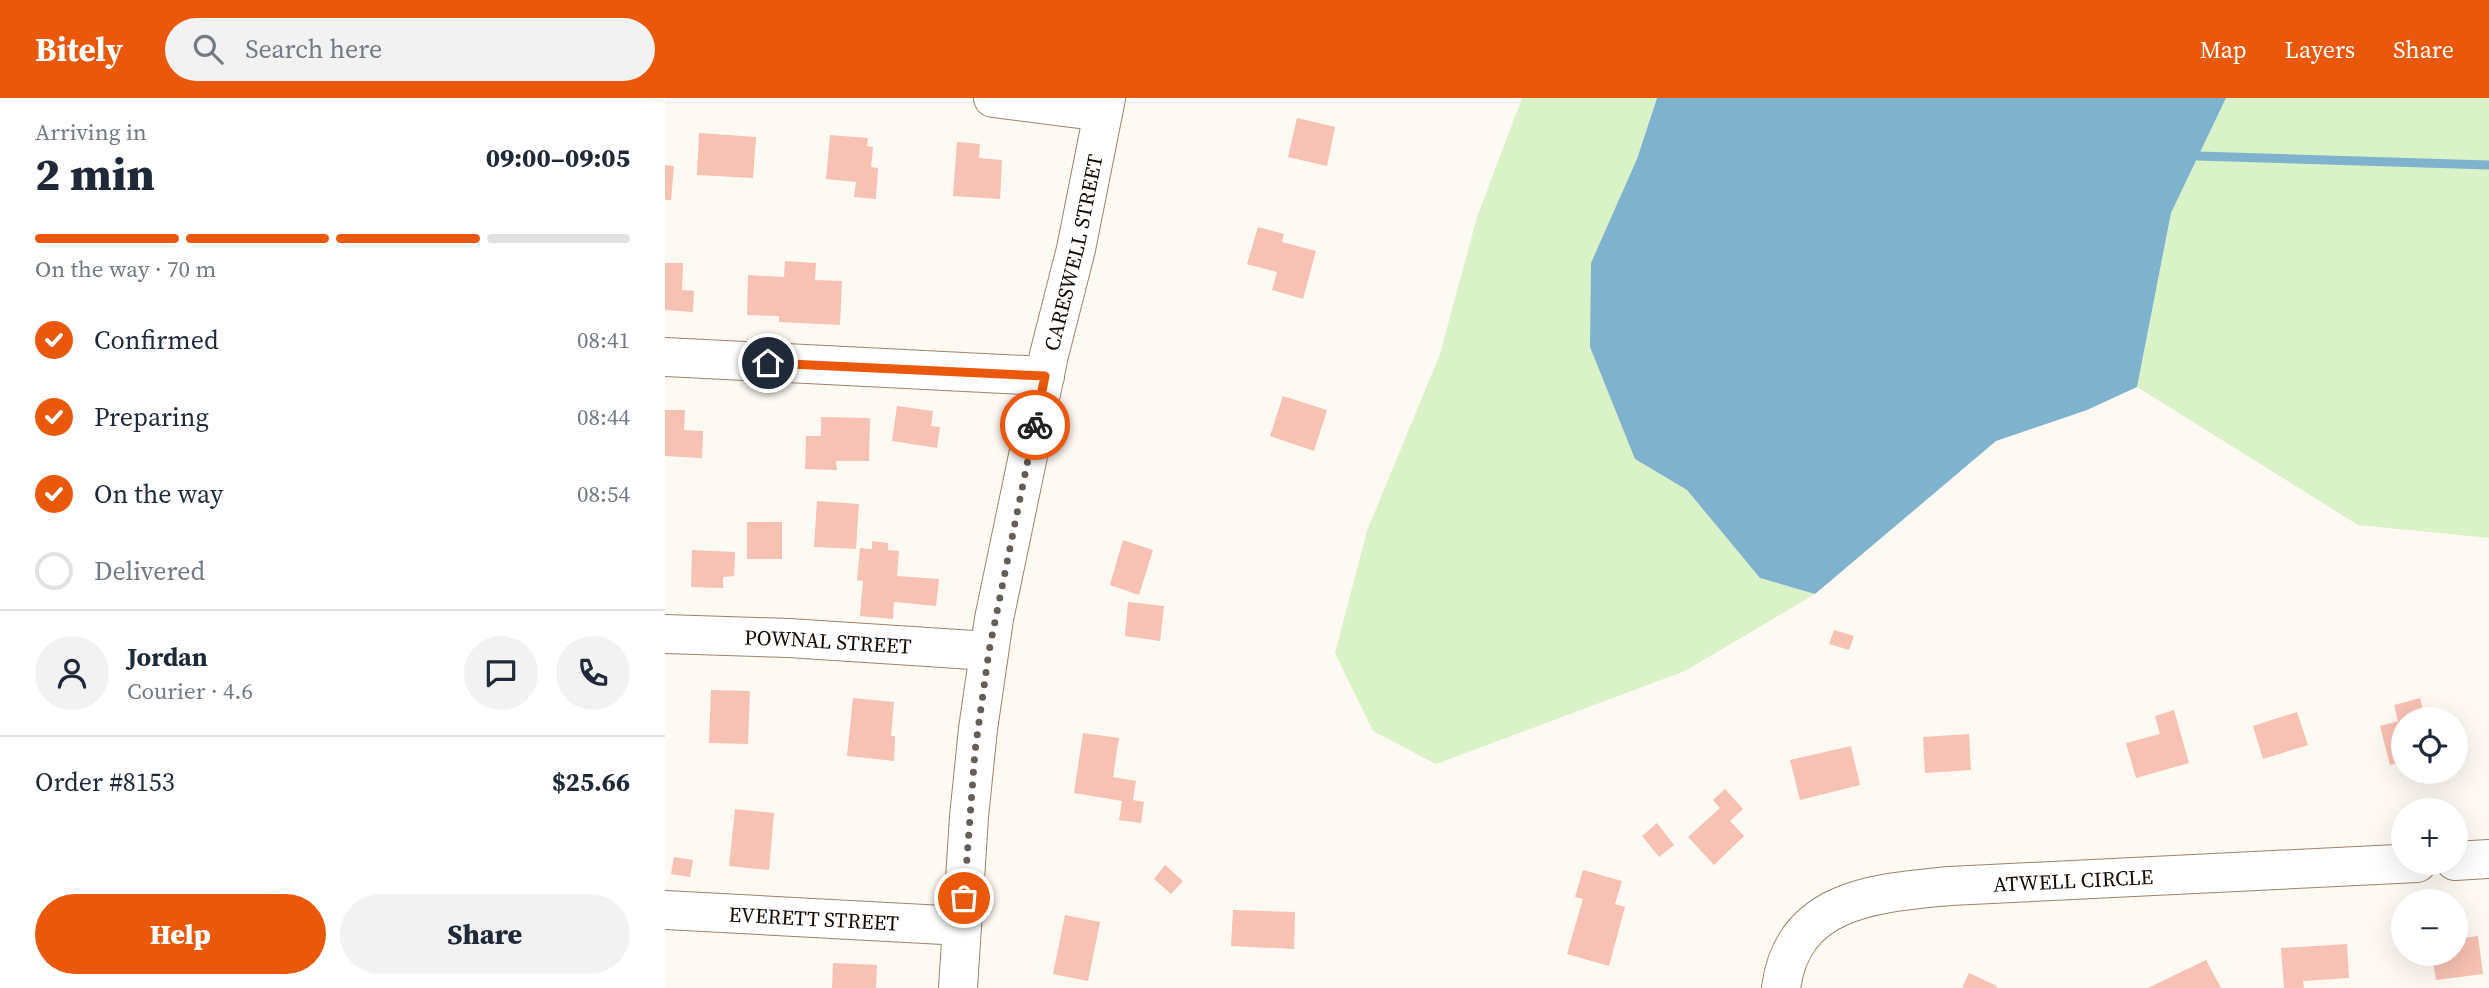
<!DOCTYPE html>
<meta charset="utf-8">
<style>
:root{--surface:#fff;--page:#f2f2f3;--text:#1f2937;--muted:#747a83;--line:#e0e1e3;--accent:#ea580c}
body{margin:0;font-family:"Source Serif 4",serif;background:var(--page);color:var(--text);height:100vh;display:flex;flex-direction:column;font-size:26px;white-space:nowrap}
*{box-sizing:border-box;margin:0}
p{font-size:23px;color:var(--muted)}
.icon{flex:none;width:38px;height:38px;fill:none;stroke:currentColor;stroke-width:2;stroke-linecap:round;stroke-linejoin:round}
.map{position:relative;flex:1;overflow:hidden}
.panel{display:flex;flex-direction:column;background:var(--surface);width:665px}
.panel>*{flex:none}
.tools{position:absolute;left:1726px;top:609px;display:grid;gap:14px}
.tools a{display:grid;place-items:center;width:77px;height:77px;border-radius:50%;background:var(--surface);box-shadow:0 7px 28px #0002;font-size:35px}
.pin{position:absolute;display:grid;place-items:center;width:60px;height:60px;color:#fff;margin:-30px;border:4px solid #fff;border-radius:50%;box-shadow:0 2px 7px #0007}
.courier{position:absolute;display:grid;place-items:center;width:70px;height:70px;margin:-35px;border:5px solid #ea580c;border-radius:50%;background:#fff;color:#222;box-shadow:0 2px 9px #0007}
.overview em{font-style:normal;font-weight:800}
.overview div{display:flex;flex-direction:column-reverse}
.overview{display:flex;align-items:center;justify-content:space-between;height:119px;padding:0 35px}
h1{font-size:46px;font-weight:800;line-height:52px}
.bar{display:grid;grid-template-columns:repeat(4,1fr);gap:10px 7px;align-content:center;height:84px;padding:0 35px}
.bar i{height:9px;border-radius:5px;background:var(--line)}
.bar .selected{background:var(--accent)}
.bar p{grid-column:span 4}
.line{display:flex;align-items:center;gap:18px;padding:0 35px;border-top:2px solid var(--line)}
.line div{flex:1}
.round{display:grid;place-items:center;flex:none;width:74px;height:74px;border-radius:37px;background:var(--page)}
ol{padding:0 35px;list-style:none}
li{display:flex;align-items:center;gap:21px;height:77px}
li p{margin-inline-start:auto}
li .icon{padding:7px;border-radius:50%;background:var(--accent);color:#fff;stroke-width:4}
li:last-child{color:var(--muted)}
li i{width:38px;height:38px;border:4px solid var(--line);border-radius:50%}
.cta{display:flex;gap:14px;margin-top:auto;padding:14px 35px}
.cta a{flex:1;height:80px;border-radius:42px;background:var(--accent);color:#fff;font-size:28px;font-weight:800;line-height:80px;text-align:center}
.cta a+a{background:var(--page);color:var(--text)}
header{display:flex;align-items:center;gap:42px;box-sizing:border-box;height:98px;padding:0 35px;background:var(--accent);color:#fff}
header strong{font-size:33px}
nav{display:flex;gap:38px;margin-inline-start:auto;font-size:24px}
.search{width:490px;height:63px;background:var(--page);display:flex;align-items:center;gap:18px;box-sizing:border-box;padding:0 24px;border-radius:38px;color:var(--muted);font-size:26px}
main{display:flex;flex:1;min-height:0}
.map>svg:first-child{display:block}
</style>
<header>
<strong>Bitely</strong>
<div class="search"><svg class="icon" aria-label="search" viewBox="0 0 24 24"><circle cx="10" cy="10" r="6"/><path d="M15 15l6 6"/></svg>Search here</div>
<nav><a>Map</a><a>Layers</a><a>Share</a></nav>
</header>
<main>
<section class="panel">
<div class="overview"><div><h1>2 min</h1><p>Arriving in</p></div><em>09:00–09:05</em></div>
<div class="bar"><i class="selected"></i><i class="selected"></i><i class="selected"></i><i></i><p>On the way · 70 m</p></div>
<ol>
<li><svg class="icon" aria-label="check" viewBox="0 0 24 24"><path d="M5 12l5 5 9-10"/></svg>Confirmed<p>08:41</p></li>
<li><svg class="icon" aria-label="check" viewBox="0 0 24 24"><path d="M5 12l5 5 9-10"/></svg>Preparing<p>08:44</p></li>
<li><svg class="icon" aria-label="check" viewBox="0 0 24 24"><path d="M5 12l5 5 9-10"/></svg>On the way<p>08:54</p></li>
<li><i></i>Delivered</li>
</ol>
<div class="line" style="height:126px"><a class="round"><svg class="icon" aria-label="person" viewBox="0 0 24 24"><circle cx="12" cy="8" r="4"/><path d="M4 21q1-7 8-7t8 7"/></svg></a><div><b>Jordan</b><p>Courier · 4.6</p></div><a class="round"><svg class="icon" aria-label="chat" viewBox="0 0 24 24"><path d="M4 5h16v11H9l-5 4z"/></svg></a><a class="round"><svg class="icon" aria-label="phone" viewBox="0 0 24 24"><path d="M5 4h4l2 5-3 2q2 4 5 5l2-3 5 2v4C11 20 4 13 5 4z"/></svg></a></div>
<div class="line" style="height:91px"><div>Order #8153</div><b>$25.66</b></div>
<div class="cta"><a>Help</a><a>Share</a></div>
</section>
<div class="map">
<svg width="1824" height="890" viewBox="0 0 1824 890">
<rect width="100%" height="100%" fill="#fef9f3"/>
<path fill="#daf2c7" d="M857 0H992L972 61 970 361 1022 392 1095 480 1150 496 1020 573 771 666 708 633 670 555 702 433 775 256 812 119Z
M1561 0H1824V440L1693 427 1472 289 1506 115Z"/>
<path fill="#7fb2cc" d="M992 0H1561L1506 115 1472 289 1422 312 1331 343 1150 496 1095 480 1022 392 970 361 925 249 926 165 972 61Z"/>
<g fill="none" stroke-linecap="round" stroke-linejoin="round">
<path stroke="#7fb2cc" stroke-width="9" d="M1533 58 1824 67"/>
</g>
<path fill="#f7c1b3" d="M632 20 670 29 662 68 623 59Z
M34 35 91 39 88 80 32 77Z
M165 37 203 40 202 48 208 49 206 69 213 70 211 101 189 99 191 84 161 81Z
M292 44 315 46 314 60 337 62 335 101 288 98Z
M0 67 9 68 6 102H0Z
M593 129 619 136 617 144 651 153 638 201 607 192 612 174 582 166Z
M120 163 151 165 150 182 177 183 175 227 114 224V218L82 217 83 177 119 179Z
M0 165H18L17 192 29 193 28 214 0 212Z
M618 298 662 312 649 353 605 338Z
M232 308 268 313 266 328 275 329 272 350 227 343Z
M0 312H20L19 332 38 333 37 360 0 358Z
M156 319 205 320 204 363H171L172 372 140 371 141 338H156Z
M152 403 194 406 191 451 149 449Z
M82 424H117V461H82Z
M458 442 488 452 474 497 445 487Z
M207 443 223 445V452L234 453 232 478 274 481 271 508 229 504 228 521 195 518 198 483 192 482 195 450 207 451Z
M27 452 70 454 69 478 58 479V490L26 489Z
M463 504 499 508 495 543 460 538Z
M1169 532 1189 538 1184 552 1164 546Z
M46 592 85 593 83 646 44 645Z
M188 600 229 604 226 638H230L229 663 182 658Z
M1755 600 1759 616 1773 613 1775 621H1738V663L1725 667 1715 628 1733 623 1729 607Z
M1509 612 1524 665 1471 680 1461 645 1495 636 1490 618Z
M1632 614 1643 647 1598 661 1588 628Z
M418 635 454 640 448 679 471 683 468 702 479 704 476 725 454 722 457 703 409 695Z
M1304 636 1306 672 1260 675 1258 639Z
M1186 648 1195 687 1135 702 1125 662Z
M1060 691 1078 711 1065 723 1079 738 1049 767 1023 739 1055 710 1048 702Z
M70 711 109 715 104 772 64 768Z
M992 725 1009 747 994 759 977 738Z
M9 759 28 762 25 779 6 776Z
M500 767 518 783 506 796 489 781Z
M918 772 957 783 950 806 960 809 944 868 902 856 918 801 910 799Z
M568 812 630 814 629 851 566 848Z
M400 817 435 824 423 883 388 876Z
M1813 838 1818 876 1771 882 1767 856H1790V841Z
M1682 846 1684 880 1638 883 1639 890H1619L1616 850Z
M1541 862 1556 890H1483Z
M168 865 212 867 211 890H167Z
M1304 875 1332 888 1331 890H1297Z"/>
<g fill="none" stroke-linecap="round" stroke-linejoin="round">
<g stroke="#9b8469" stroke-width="40">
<g id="minor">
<path d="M328 0 438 14"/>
<path d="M0 259 380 278"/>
<path id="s1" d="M0 536 124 540 324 553"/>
<path d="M1790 763 1824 761"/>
<path id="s2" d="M0 812 297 828"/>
<path id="s3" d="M1116 890C1128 799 1213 795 1285 788L1752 765"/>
</g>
</g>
<g stroke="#9b8469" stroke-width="40">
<g id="major">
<path id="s4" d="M293 890 304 719 313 631 329 521 384 257 411 151 441 0"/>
</g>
</g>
<use href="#minor" stroke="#fff" stroke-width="38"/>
<use href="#major" stroke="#fff" stroke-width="38"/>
</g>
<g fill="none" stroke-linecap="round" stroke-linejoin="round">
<path stroke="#655e57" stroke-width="7" stroke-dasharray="0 12.6" d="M299 800 310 653 324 553 370 327"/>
<path stroke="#ea580c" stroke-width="9" d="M103 265 380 278 370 327"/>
</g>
<g text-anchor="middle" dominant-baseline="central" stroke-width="6" stroke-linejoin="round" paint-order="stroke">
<g font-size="21" fill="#130b03" stroke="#fff">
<text stroke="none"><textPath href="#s4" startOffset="746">CARESWELL STREET</textPath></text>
<text stroke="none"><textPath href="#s1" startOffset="163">POWNAL STREET</textPath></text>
<text stroke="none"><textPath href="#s3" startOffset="341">ATWELL CIRCLE</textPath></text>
<text stroke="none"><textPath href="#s2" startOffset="149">EVERETT STREET</textPath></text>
</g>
</g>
</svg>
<div class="tools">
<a><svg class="icon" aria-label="locate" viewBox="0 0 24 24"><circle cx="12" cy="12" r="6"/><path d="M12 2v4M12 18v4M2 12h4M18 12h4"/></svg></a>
<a>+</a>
<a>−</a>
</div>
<div class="pin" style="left:299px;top:800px;background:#ea580c"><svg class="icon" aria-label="bag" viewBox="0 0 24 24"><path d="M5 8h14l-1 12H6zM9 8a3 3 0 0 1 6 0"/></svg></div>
<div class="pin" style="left:103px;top:265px;background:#1f2937"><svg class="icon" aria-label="home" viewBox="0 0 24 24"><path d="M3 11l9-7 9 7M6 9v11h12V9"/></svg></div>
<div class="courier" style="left:370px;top:327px"><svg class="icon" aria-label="bike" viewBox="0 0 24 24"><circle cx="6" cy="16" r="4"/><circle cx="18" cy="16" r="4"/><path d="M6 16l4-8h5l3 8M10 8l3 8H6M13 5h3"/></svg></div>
</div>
</main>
